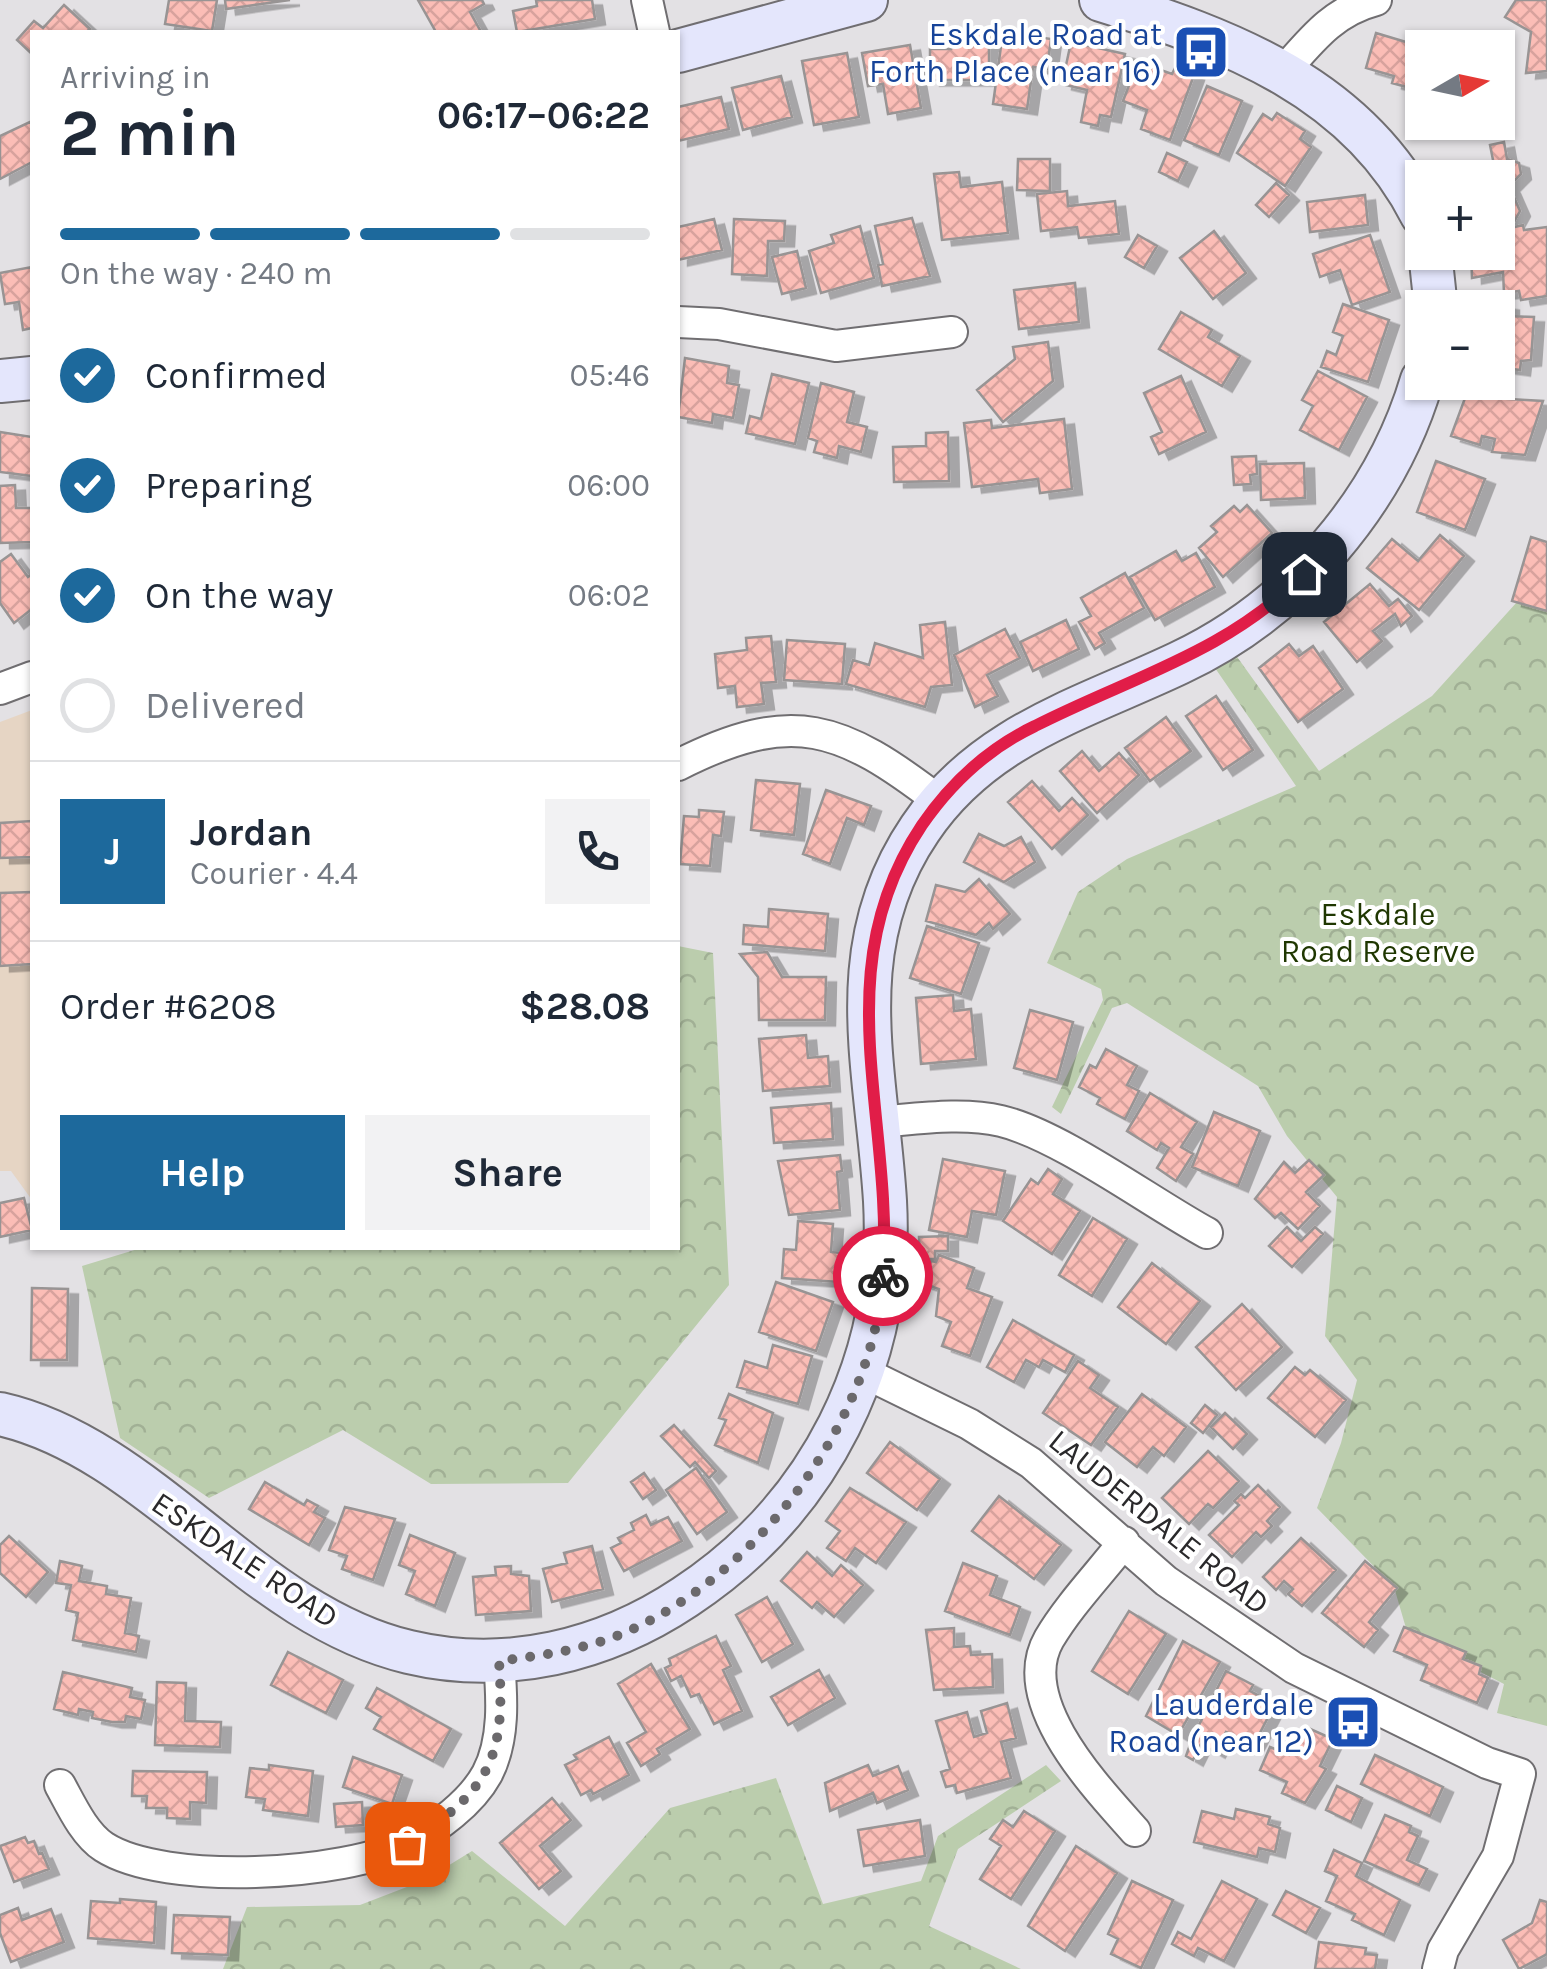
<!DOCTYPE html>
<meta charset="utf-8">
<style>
:root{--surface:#fff;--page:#f2f2f3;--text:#1f2937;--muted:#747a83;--line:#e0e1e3;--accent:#1d699c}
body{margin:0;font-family:Karla,sans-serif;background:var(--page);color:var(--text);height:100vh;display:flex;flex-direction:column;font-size:38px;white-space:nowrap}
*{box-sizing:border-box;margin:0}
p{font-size:32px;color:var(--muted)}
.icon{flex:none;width:55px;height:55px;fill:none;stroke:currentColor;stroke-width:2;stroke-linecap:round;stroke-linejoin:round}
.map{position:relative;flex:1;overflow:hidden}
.side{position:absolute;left:30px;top:30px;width:650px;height:1220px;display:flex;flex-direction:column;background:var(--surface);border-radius:0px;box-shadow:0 2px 8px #0004}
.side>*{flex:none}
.needle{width:65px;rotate:81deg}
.tools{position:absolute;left:1405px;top:30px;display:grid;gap:20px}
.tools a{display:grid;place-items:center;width:110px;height:110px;border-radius:0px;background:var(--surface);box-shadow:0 2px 8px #0004;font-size:50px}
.pin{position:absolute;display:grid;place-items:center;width:85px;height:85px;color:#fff;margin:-42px;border-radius:20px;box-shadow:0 5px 15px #0006}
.courier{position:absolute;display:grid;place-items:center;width:100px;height:100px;margin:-50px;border:8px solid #e11d48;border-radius:50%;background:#fff;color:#222;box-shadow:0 2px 12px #0007}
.head em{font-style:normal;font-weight:700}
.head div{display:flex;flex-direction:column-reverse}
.head{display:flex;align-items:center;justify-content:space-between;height:170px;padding:0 30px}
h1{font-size:65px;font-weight:700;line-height:75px}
.bar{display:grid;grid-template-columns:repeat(4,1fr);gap:15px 10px;align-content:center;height:120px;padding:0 30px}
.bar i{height:12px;border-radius:8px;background:var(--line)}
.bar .on{background:var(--accent)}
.bar p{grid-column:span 4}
.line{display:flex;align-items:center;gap:25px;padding:0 30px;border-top:2px solid var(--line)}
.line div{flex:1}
.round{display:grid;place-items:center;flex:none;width:105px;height:105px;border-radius:0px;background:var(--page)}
ol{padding:0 30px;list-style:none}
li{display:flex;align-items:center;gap:30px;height:110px}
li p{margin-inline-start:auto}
li .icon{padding:10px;border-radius:50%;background:var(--accent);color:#fff;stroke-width:4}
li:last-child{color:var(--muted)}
li i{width:55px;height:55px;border:5px solid var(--line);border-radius:50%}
.primary-button{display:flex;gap:20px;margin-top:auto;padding:20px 30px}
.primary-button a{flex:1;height:115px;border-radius:0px;background:var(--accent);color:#fff;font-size:40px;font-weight:700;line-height:115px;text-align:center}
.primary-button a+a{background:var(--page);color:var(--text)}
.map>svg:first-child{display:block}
</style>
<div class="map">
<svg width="1547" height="1969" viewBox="0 0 1547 1969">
<defs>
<pattern id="forest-crowns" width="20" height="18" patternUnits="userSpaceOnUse" patternTransform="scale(2.5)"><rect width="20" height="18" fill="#bbcdad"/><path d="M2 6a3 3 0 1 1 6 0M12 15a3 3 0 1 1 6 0" fill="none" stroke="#a1b095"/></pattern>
<pattern id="building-cross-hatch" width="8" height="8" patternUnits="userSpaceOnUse" patternTransform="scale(2.5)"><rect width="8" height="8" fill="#fbbdb6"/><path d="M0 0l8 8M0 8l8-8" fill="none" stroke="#d7a29d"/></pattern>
<filter id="shadow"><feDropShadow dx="10" dy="5.5" stdDeviation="0" flood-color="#0004"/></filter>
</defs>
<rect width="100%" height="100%" fill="#e3e1e4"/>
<path fill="#e6d5c4" d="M32 710V1200L11 1171H0V722Z"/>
<path fill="url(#forest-crowns)" d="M1517 602 1547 610V1726L1497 1713 1504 1684 1408 1635 1394 1587 1317 1508 1341 1443 1357 1380 1325 1336 1337 1197 1287 1136 1258 1086 1127 1003 1112 1008 1061 1114 1052 1107 1103 1000 1101 989 1047 963 1078 892 1127 859 1296 786 1213 665 1235 654 1319 771 1432 696Z
M678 946 713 953 729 1285 568 1483 431 1484 343 1430 209 1498 120 1438 82 1266 141 1248H678Z
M1046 1765 1061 1781 958 1849 929 1926 1021 1969H223L247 1907 360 1905 425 1880 472 1851 565 1926 670 1808 776 1778 823 1904 921 1881 938 1836Z"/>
<path fill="url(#building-cross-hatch)" stroke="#989494" stroke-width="2.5" filter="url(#shadow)" d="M169 0H217L212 31 165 24Z
M225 0H290L226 9Z
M418 0H482L484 4 470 12 481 32H436Z
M536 0H592L595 19 517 32 513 11 537 6Z
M1516 0H1547V71L1526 73 1531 32 1505 17Z
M64 5 90 29 86 32H32V54L17 40 34 21 43 28Z
M951 32H989V80H930V49H951Z
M1003 32 1051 39 1047 69 1033 67 1027 109 993 104Z
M1376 33 1426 48H1422V91L1392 83 1394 76 1366 68Z
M1071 42 1125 54 1111 117 1100 115 1098 126 1081 122 1087 90 1062 84Z
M910 45 921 108 888 114 883 84 868 86 862 53Z
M847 53 859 117 814 125 802 61Z
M1138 62 1172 74 1175 68 1194 75 1170 140 1141 129 1147 110 1123 101Z
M781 76 792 117 743 130 732 88Z
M1207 86 1242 101 1219 155 1184 140Z
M721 97 729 129 678 141V107Z
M1277 113 1305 131 1300 139 1311 147 1285 186 1237 153 1263 114 1272 120Z
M32 121V162L0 179V136Z
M1504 142 1507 159 1519 163 1521 174 1509 186 1520 211 1514 222 1498 225V178H1462L1460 172 1494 165 1490 145Z
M1167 153 1187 162 1178 181 1159 172Z
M1018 159H1050V191L1017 190Z
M959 172 961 187 1002 182 1008 233 942 240 934 174Z
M1276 183 1289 195 1269 217 1256 205Z
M1067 191 1068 206 1115 201 1119 234 1079 238 1077 227 1041 231 1037 194Z
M1365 195 1368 225 1310 232 1307 202Z
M912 218 930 276 882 286 878 265 883 264 875 226Z
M714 219 722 250 678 260V227Z
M734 219 785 221 784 241H768L767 276 732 274Z
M1523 225 1524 230 1547 227V296L1521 300 1519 291 1504 293 1503 272 1472 278 1471 252H1498V231Z
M860 226 874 278 821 293 809 251 834 243 831 235Z
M1214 231 1246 273 1213 299 1180 258Z
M1138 235 1157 246 1144 268 1125 257Z
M1370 235 1390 292 1352 305 1340 270 1320 277 1313 254Z
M797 251 806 288 782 294 772 257Z
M32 267V328L23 330 19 302 5 304 0 273Z
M1075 283 1079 322 1019 329 1014 290Z
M1479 301 1509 305V316L1534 317 1531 360 1521 361 1520 370 1498 367V308H1478Z
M1343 304 1389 320 1368 382 1321 367 1327 351 1336 355 1343 336 1333 332Z
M1181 312 1212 330 1208 337 1240 356 1222 386 1159 349Z
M1048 342 1053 381 1003 422 977 390 1015 359 1013 347Z
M685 358 729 366 727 383 739 385 733 418 713 414 712 423 678 417Z
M1318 371 1367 397 1339 450 1300 430 1313 406 1302 400Z
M772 374 809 383 795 444 746 433 750 416 761 419Z
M1181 376 1206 432 1159 454 1151 437 1162 432 1144 393Z
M821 383 854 392 847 422 867 427 861 452 839 446 837 458 814 452 817 441 808 438Z
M1468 390 1493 398 1543 401 1525 455 1492 452 1495 439 1482 436 1480 445 1451 436Z
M1064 419 1072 489 1040 493 1038 479 972 487 964 423 991 420 992 428Z
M0 432 32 437V476L0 472Z
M948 432 949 481 894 482 893 447 926 446V433Z
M1256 456 1257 474 1250 475 1251 484 1234 485 1232 457Z
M1436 461 1485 479 1465 530 1417 512Z
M1304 463 1305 498 1261 500 1260 464Z
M15 485 16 508H32V542L0 543V486Z
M1247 505 1272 533 1223 577 1199 548 1217 532 1211 526 1234 506 1240 512Z
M1440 535 1464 556 1419 610 1367 568 1392 539 1418 561Z
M1531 537 1547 542V611L1512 601Z
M1176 551 1182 561 1196 553 1215 587 1155 620 1130 577Z
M11 554 28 577 32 574V609L14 623 0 603V562Z
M1125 573 1144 608 1099 633 1105 643 1095 649 1079 622 1091 616 1081 598Z
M1370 584 1389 606 1398 599 1412 616 1401 626 1395 614 1373 631 1382 641 1357 662 1324 622Z
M1066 620 1079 649 1033 671 1020 642Z
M945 622 952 685 931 687 925 707 846 684 853 660 869 665 875 643 923 658 920 625Z
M1005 629 1020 658 987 675 998 696 975 707 954 655Z
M771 636 776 682 761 683 764 704 737 707 735 686 718 688 715 654 747 650 746 638Z
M787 640 845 644 842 684 784 680Z
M1289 644 1299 656 1313 646 1343 689 1298 722 1259 668Z
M1216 696 1253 750 1223 770 1186 716Z
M1166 717 1191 751 1150 781 1125 748Z
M1082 751 1099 771 1119 753 1139 775 1097 813 1060 771Z
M756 780 800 784 794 835 751 830Z
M1032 781 1059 811 1072 798 1088 815 1052 849 1008 802Z
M826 790 871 806 864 825 847 818 830 864 803 854Z
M699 810 724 812 721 836 713 835 710 866 680 864 684 816 699 817Z
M32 821V857L0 858V823Z
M979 834 1004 846 1021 837 1035 862 1004 882 964 862Z
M979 879 1010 914 993 929 989 923 976 935 926 921 936 885 965 892Z
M32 892V964L0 966V893Z
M769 909 828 914 825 951 743 944 744 925 768 927Z
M927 926 979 943 961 994 910 978Z
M767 952 782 977H826L825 1020H759L758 977 740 954Z
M953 995 954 1011 971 1009 976 1059 921 1064 916 998Z
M1030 1010 1073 1022 1057 1080 1014 1068Z
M806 1035 808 1058 828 1056 830 1086 763 1091 759 1039Z
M1106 1049 1137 1066 1127 1085 1139 1091 1125 1119 1097 1104 1100 1098 1079 1087 1090 1065 1096 1068Z
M1150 1093 1197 1122 1181 1147 1193 1154 1176 1181 1157 1168 1169 1148 1161 1143 1157 1150 1127 1131Z
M831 1103 833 1139 774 1143 771 1108Z
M1214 1112 1260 1131 1238 1186 1192 1167Z
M840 1155 842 1171 837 1172 840 1210 789 1215 778 1161Z
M943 1159 1005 1171 996 1215 972 1211 967 1237 929 1230Z
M1309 1160 1324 1175 1306 1192 1320 1206 1298 1229 1281 1213 1275 1218 1255 1199 1284 1162 1295 1173Z
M1048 1169 1062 1179 1053 1194 1080 1211 1052 1254 1003 1221 1031 1179 1038 1184Z
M24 1198 32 1230 0 1237V1203Z
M1093 1218 1127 1239 1092 1296 1059 1275Z
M798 1221 833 1224 831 1252 841 1253 839 1282 782 1278 784 1249 796 1250Z
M1287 1227 1301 1241 1315 1227 1323 1234 1292 1267 1269 1246Z
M948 1236V1251H935V1259H920L919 1237Z
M939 1255 974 1268 967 1288 992 1297 970 1356 942 1346 951 1322 936 1316 939 1289 922 1283 931 1261 936 1262Z
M1152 1263 1200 1301 1166 1344 1118 1307Z
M776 1282 833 1302 816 1351 759 1332Z
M32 1288 68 1289 67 1360H31Z
M1242 1304 1282 1347 1236 1390 1196 1347Z
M1013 1320 1074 1355 1065 1372 1043 1360 1039 1367 1026 1360 1014 1382 987 1367Z
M773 1345 812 1356 798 1404 737 1387 745 1361 767 1368Z
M1078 1361 1099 1375 1090 1388 1118 1407 1091 1445 1043 1413Z
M1295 1367 1305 1375 1310 1370 1346 1400 1315 1437 1268 1398Z
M729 1394 773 1413 758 1463 715 1445 726 1420 719 1418Z
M1142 1394 1186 1427 1164 1456 1153 1447 1137 1467 1105 1442Z
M1205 1405 1217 1415 1203 1433 1191 1423Z
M1225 1413 1247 1434 1233 1449 1211 1427Z
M674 1425 716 1471 709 1478 695 1462 690 1467 661 1436Z
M890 1442 940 1479 917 1510 867 1473Z
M1208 1451 1239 1481 1213 1508 1208 1504 1189 1524 1162 1498Z
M696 1468 727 1512 697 1534 666 1490Z
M644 1473 656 1490 643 1499 631 1482Z
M265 1482 304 1505 307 1500 318 1506 314 1512 325 1518 309 1545 249 1509Z
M1258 1485 1280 1507 1267 1521 1272 1526 1261 1537 1256 1532 1232 1557 1209 1535 1239 1505 1234 1501 1241 1494 1245 1498Z
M850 1488 906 1522 876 1563 855 1548 846 1561 827 1548 840 1531 826 1521Z
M999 1496 1061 1545 1034 1579 972 1531Z
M345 1507 395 1519 373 1580 342 1569 347 1556 329 1550Z
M646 1515 651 1525 668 1517 682 1541 624 1571 611 1548 621 1543 618 1538 634 1530 631 1523Z
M410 1535 455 1553 435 1606 406 1594 415 1571 399 1565Z
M9 1536 48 1572 26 1597 0 1573V1545Z
M1301 1538 1336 1570 1302 1606 1288 1594 1293 1589 1284 1581 1276 1590 1263 1577Z
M592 1546 603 1589 552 1602 543 1569 567 1563 564 1553Z
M807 1552 832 1576 841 1565 863 1585 834 1617 817 1602 812 1608 781 1581Z
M60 1561 82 1566 79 1581 107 1586 106 1594 131 1598 125 1633 139 1636 136 1652 73 1640 78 1613 66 1610 71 1585 56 1583Z
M1365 1561 1397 1588 1369 1622 1378 1630 1364 1647 1322 1613Z
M963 1563 997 1576 990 1595 1020 1607 1010 1635 945 1611Z
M511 1566V1574L529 1576 531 1611 476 1615 473 1577 496 1575 495 1567Z
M767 1597 793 1644 762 1662 736 1615Z
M1129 1611 1166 1634 1128 1694 1092 1671Z
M1404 1627 1466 1652 1463 1659 1481 1666 1479 1674 1488 1678 1477 1703 1421 1680 1427 1665 1394 1651Z
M954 1628V1647L970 1646 971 1655 992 1654 993 1687 934 1690 926 1630Z
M716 1636 731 1666 723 1670 742 1711 714 1724 699 1694 691 1697 681 1676 671 1681 665 1668 671 1665 669 1659Z
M1183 1641 1220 1662 1178 1735 1146 1716Z
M288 1652 343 1680 326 1713 271 1685Z
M651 1664 690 1729 657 1749 660 1754 641 1766 627 1743 646 1732 618 1684Z
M819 1670 835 1698 788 1725 771 1697Z
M1226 1671 1253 1685 1250 1691 1275 1704 1253 1746 1226 1732 1215 1752 1201 1744 1193 1760 1186 1756 1192 1739Z
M63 1672 132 1688 130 1697 145 1700 141 1719 126 1716 125 1722H112L92 1718 93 1712 79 1709 78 1715 54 1709Z
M157 1682 186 1683 185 1721 221 1722 220 1747 155 1745Z
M377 1688 451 1729 433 1761 374 1729 381 1717 366 1708Z
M1007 1703 1016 1738 1001 1742 1011 1778 957 1793 955 1785 946 1787 941 1772 950 1769 936 1721 967 1712 974 1737 987 1733 981 1711Z
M1308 1728 1333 1739 1320 1766 1326 1769 1305 1803 1282 1793 1287 1782 1260 1770 1270 1747 1289 1755Z
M609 1737 629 1775 593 1794 591 1790 581 1795 565 1765 577 1759 574 1755Z
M1375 1755 1443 1787 1430 1816 1361 1784Z
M353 1757 402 1775 392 1804 343 1787Z
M269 1765 313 1771 308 1816 263 1810 265 1799 246 1797 250 1768 269 1770Z
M868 1765 873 1776 898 1766 908 1790 877 1803 873 1793 830 1811 825 1783Z
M133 1771 207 1772 206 1803 190 1802V1819L167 1818V1808H146L147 1796H132Z
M1337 1786 1362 1798 1351 1822 1326 1810Z
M552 1798 571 1820 540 1846 561 1871 539 1889 500 1843Z
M362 1802 363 1825 336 1827 334 1804Z
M1236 1809 1270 1817 1268 1824 1280 1828 1275 1852 1259 1848 1257 1857 1194 1842 1202 1811 1234 1819Z
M1024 1811 1055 1831 1011 1899 980 1879 1001 1846 990 1839 1003 1820 1013 1827Z
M1385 1815 1411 1826 1409 1832 1418 1836 1407 1860 1427 1869 1419 1885 1364 1861Z
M920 1820 925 1856 864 1866 858 1830Z
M25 1837 28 1843 34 1841 39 1854 42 1853 49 1869 14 1882 0 1846Z
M1076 1846 1117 1873 1065 1951 1028 1926Z
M1334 1850 1362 1863 1356 1876 1400 1900 1384 1935 1352 1920 1355 1914 1326 1901 1337 1876 1325 1871Z
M1132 1881 1173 1900 1141 1968 1111 1954 1118 1939 1108 1934Z
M1222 1881 1257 1899 1224 1961 1198 1948 1194 1956 1172 1944 1178 1932 1191 1939Z
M1286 1891 1320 1908 1306 1933 1273 1915Z
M120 1899 156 1902 154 1943 88 1938 91 1901 120 1903Z
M1540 1900 1547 1902V1954L1519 1969 1503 1940 1532 1923Z
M18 1908 22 1920 51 1909 64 1942 11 1962 0 1933V1915Z
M174 1915 230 1917 228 1955 172 1953Z
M1319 1942 1366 1948 1365 1954 1377 1955 1375 1969H1315Z"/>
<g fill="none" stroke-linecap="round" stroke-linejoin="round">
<g stroke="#706e71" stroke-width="34">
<path id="street" d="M647 0 654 32
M1285 70C1313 38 1334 11 1376 0
M678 322 719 324 836 346 952 332
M0 689 32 677
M678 765C793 707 841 726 939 801
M877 1122C917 1119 962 1112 1001 1121 1060 1135 1150 1202 1207 1233
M865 1373 969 1424 1031 1463 1166 1581 1294 1668 1487 1763 1520 1774
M1124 1542C1100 1573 1069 1605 1049 1639 1013 1702 1098 1789 1135 1831
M60 1785C71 1805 84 1834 104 1847 165 1886 345 1876 408 1843 437 1828 471 1803 487 1774 505 1740 502 1697 499 1661
M1438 1969 1443 1950 1498 1856 1520 1774"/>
</g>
<g stroke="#706e71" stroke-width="46">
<path id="secondary" d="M1101 0C1230 40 1358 88 1422 215
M678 51 866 0
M1430 252 1436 308
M0 381 32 378
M0 1414C151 1448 252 1615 409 1652 506 1675 604 1651 685 1597 820 1508 894 1361 885 1201 877 1069 839 948 920 829 983 735 1082 709 1179 663 1294 609 1386 502 1422 380"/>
</g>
<use href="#street" stroke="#fff" stroke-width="30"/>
<use href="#secondary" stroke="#e4e6fc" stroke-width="42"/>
</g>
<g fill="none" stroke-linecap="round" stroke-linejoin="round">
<path stroke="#6b696c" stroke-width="10" stroke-dasharray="0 18" d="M407 1844C489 1790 506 1760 499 1661 546 1655 590 1649 633 1629 762 1569 874 1418 883 1276"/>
<path stroke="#e11d48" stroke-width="12" d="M883 1276C894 1116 824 971 922 825 951 783 989 748 1035 726 1129 678 1228 652 1304 574"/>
</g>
<defs>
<g id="bus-square" transform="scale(2.875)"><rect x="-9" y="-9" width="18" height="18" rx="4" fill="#1a4fb4" stroke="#fff"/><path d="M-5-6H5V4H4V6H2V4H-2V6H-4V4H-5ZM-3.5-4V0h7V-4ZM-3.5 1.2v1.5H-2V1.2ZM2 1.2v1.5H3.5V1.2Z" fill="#fff"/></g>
</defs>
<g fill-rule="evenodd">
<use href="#bus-square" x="1201" y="52"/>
<use href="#bus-square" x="1353" y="1722"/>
</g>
<g text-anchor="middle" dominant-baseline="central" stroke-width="8" stroke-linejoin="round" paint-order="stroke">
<g font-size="32" fill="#164399" stroke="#fff" text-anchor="end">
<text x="1162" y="34">Eskdale Road at<tspan x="1162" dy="37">Forth Place (near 16)</tspan></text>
<text x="1314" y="1704">Lauderdale<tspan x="1314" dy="37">Road (near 12)</tspan></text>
</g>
<g font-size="32" fill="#1f3701" stroke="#fff">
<text x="1378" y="914">Eskdale<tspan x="1378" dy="37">Road Reserve</tspan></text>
</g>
<g font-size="32" fill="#2a292b" stroke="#fff">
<text transform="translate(1159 1522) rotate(39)">LAUDERDALE ROAD</text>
<text transform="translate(245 1560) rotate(34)">ESKDALE ROAD</text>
</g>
</g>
</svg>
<div class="tools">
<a><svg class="needle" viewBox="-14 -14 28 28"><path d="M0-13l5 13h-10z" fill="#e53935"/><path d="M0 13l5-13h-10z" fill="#747a83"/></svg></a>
<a>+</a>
<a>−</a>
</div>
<div class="pin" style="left:407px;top:1844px;background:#ea580c"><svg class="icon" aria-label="bag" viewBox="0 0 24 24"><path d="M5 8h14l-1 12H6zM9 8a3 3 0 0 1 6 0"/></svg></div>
<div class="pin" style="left:1304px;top:574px;background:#1f2937"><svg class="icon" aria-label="home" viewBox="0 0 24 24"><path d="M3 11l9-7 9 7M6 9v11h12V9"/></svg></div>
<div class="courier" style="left:883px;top:1276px"><svg class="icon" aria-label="bike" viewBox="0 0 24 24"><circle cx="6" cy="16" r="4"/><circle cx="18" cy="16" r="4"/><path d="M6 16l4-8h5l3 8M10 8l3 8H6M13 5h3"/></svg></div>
<section class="side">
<div class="head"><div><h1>2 min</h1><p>Arriving in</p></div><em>06:17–06:22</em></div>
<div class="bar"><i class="on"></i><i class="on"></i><i class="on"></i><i></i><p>On the way · 240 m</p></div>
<ol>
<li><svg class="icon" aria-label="check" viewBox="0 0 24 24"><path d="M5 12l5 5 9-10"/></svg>Confirmed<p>05:46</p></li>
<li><svg class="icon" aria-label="check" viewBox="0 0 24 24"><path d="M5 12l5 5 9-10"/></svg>Preparing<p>06:00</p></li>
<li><svg class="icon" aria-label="check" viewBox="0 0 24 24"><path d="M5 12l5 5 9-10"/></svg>On the way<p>06:02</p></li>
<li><i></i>Delivered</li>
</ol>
<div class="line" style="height:180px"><b class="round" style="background:var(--accent);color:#fff">J</b><div><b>Jordan</b><p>Courier · 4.4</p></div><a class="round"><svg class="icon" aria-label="phone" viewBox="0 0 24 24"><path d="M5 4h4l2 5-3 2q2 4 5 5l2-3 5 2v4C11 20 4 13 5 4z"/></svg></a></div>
<div class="line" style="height:130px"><div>Order #6208</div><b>$28.08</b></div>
<div class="primary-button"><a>Help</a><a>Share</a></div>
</section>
</div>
